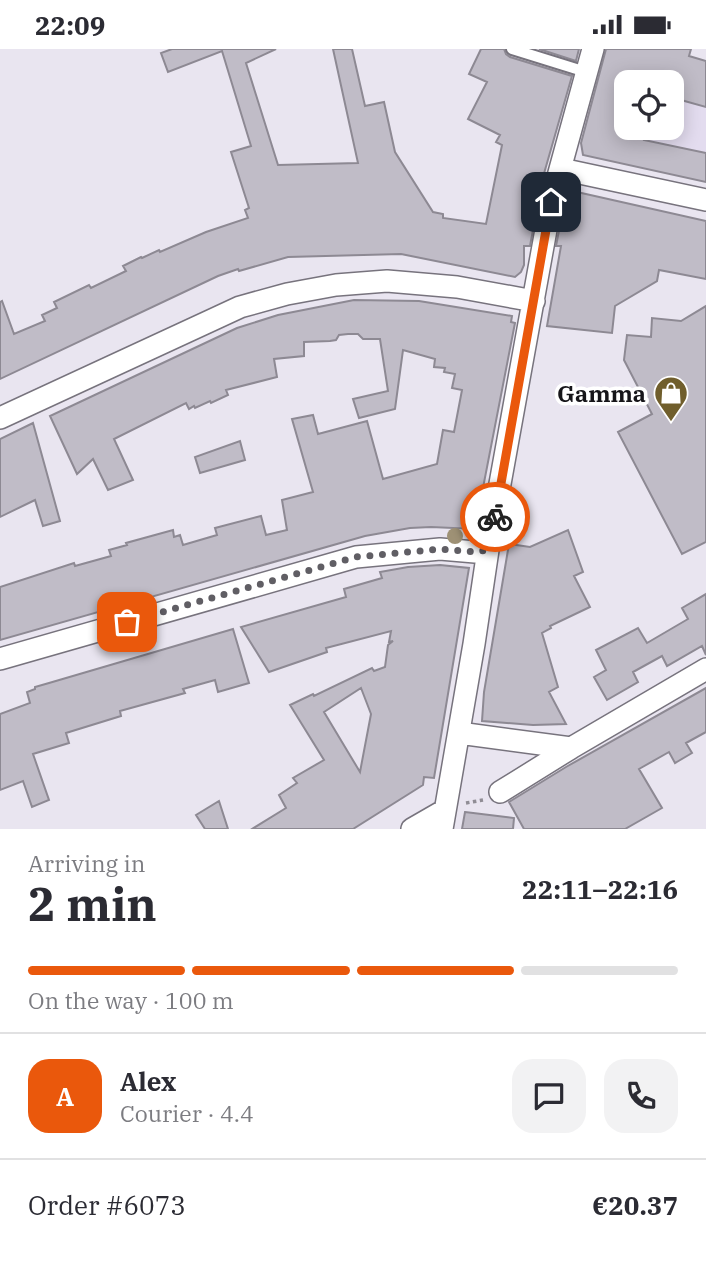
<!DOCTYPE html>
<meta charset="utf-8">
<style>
:root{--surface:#fff;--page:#f2f2f3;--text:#2b2b33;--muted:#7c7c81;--line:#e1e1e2;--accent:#ea580c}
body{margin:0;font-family:"IBM Plex Serif",serif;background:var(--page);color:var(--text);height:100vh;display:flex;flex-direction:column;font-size:26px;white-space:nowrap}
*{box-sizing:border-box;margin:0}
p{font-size:23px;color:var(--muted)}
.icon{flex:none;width:38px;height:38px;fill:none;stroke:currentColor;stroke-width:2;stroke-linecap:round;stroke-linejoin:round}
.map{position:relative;height:780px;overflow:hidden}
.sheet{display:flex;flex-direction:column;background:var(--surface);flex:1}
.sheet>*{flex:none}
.controls{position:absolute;left:614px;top:21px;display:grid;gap:14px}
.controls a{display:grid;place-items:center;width:70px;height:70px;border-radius:14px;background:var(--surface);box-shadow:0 4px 18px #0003;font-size:35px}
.pin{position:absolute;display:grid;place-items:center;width:60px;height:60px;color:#fff;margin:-30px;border-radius:14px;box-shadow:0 4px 10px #0006}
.courier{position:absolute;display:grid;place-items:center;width:70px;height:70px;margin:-35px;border:5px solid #ea580c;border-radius:50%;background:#fff;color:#222;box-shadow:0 2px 9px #0007}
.overview em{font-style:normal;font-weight:800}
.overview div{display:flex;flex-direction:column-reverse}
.overview{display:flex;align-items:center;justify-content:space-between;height:119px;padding:0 28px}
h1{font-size:46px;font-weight:800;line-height:52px}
.bar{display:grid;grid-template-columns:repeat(4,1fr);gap:10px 7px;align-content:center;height:84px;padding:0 28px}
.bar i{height:9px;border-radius:5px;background:var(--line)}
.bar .active{background:var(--accent)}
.bar p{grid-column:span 4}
.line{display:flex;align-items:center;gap:18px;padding:0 28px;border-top:2px solid var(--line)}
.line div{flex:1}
.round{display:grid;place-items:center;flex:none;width:74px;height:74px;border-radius:21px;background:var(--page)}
.status{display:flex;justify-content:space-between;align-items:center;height:49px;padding:0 35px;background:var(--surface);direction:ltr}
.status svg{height:19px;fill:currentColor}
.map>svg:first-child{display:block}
</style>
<div class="status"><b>22:09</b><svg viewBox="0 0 49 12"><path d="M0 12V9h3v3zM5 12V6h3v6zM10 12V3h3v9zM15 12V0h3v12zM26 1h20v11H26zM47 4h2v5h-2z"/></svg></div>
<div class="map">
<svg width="706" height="780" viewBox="0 0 706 780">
<rect width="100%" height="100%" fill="#e9e5f0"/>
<path fill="#e3dcef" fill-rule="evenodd" d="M611 0 706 27V133L619 114ZM626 33H672V79H626Z"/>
<path fill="#c0bcc7" stroke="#8d8993" stroke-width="2" fill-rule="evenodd" d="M172 0H276L246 14 278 116 358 114 333 0H352L365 57 384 53 395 103 433 163 443 165V169L486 175 502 96 496 93 500 86 468 70 487 33 469 25 481 0H504L506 5 510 8 572 27 543 128 530 197H524V216L521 223 515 228 401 205 288 208 239 222 238 220 218 227 0 330V253L2 252 14 285 45 272 42 266 57 259 54 253 89 236 91 239 126 222 123 217 141 208 142 209 159 201 160 203 206 183 248 169 245 161 249 159 231 103 251 97 222 2 168 23 161 4Z
M539 0H579L576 12Z
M606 0H691L689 7 706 12V58L681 51 682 48 672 45V33H626V79H647L644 91 706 104V133L583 106 581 94Z
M577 143 706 172V230L659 221 657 232 615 257 612 284 547 277 561 197H556L564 156 565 150Z
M354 251 419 252 512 267 511 273 515 274 475 480 431 478 410 479 365 487 0 591V538L74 514 75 517 111 507 109 501 127 496 126 494 173 481 174 488 180 486 183 496 217 486 215 479 261 467 266 486 287 481 282 451 313 443 292 370 313 366 318 385 367 372 383 430 437 415 443 381 454 383 462 341 452 339 455 325 444 323 445 319 434 318 435 310 403 301 395 360 359 369 353 350 388 342 380 290H363L358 285H348L339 286 336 291 330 292 304 293V307L274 310 277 328 226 341 228 346 211 354 210 352 195 359 194 357 189 360 186 354 114 390 133 431 108 441 93 410 77 425 50 367 237 279 278 266Z
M706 257V493L682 505 618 383 652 365 624 311 627 286 651 288 652 269 681 272Z
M33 374 60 472 43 477 35 451 0 468V390Z
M240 392 245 411 200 424 195 408Z
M568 481 583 523 574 527 590 558 550 577 551 579 542 584 558 638 549 643 566 675 533 676 482 672 484 643 509 495 530 498Z
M440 516 469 519 434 729 424 728 423 736 353 780H252L286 759 279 746 297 734 293 729 324 711 290 656 313 645 314 647 372 619 374 622 385 618 388 596 393 592 389 593 391 582 326 599 327 603 269 623 241 578 346 548 344 540 382 529 380 523 408 518ZM361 639 371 665 360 723 324 663Z
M706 545V606L702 597 667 617 662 607 633 623 638 633 607 651 594 628 606 621 596 601 638 579 647 594 688 570 682 559Z
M233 580 249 634 218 643 215 631 183 640 185 644 120 662 121 667 66 684 69 694 33 705 49 751 32 758 23 732 0 741V665L30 654 27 643 35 640V638L49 634Z
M706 639V683L686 694 692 704 675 714 669 703 639 720 662 759 625 780H524L509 753 566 718Z
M219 752 228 780H205L196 766Z
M465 763 514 769 513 780H462Z"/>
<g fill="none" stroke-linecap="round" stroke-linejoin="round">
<g stroke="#77737d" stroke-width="14">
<path id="service" d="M512 0 586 23"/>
</g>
<g stroke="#77737d" stroke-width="24">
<path id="minor" d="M561 120 706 151
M0 369 212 271 240 258 287 245 336 236 387 232 457 238 534 252
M0 610 356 508 440 500 475 503 488 501
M459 684 571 699 706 620
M500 743 571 699
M412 780 445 761
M442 780 474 595 488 501 551 153 593 0"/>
</g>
<path stroke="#908d95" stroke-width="3.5" stroke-dasharray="3.5 3.5" stroke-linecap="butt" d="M466 754 483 751"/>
<use href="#service" stroke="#fff" stroke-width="10"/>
<use href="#minor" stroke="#fff" stroke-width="21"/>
</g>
<circle fill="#9e9175" cx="455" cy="487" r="8"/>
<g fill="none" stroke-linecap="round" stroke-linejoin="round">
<path stroke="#605e64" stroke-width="7" stroke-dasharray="0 12.6" d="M127 573 356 508 440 500 475 503 488 501 495 468"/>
<path stroke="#ea580c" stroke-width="9" d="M495 468 551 153"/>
</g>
<defs>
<g id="shop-pin" transform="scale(1.75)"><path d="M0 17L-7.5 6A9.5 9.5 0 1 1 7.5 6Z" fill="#705e2c" stroke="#fff"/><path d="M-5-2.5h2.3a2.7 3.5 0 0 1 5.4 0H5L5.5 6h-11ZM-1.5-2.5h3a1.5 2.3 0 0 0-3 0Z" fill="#fff"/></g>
</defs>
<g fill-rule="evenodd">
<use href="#shop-pin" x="671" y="344"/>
</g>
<g text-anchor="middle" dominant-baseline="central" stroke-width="7" stroke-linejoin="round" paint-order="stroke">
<g font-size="23" font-weight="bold" fill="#161519" stroke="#fff" text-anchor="end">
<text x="646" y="344">Gamma</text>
</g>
</g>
</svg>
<div class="controls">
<a><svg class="icon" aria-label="locate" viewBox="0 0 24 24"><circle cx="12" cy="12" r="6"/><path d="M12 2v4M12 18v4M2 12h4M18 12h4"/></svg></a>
</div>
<div class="pin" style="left:127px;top:573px;background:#ea580c"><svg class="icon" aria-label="bag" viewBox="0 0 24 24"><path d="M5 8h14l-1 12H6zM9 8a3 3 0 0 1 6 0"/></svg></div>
<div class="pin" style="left:551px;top:153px;background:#1f2937"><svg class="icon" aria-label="home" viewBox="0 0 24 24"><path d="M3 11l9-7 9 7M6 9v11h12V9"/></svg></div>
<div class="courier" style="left:495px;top:468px"><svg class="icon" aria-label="bike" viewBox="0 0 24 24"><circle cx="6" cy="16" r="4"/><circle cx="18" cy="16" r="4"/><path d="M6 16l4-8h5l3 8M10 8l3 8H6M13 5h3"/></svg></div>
</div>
<section class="sheet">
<div class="overview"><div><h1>2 min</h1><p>Arriving in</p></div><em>22:11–22:16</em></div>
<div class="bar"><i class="active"></i><i class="active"></i><i class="active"></i><i></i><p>On the way · 100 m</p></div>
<div class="line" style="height:126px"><b class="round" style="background:var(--accent);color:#fff">A</b><div><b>Alex</b><p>Courier · 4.4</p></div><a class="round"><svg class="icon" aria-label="chat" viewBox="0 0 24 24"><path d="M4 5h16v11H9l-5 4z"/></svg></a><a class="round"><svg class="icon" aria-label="phone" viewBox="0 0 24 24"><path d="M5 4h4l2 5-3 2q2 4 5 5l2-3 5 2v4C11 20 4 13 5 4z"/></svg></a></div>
<div class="line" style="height:91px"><div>Order #6073</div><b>€20.37</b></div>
</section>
